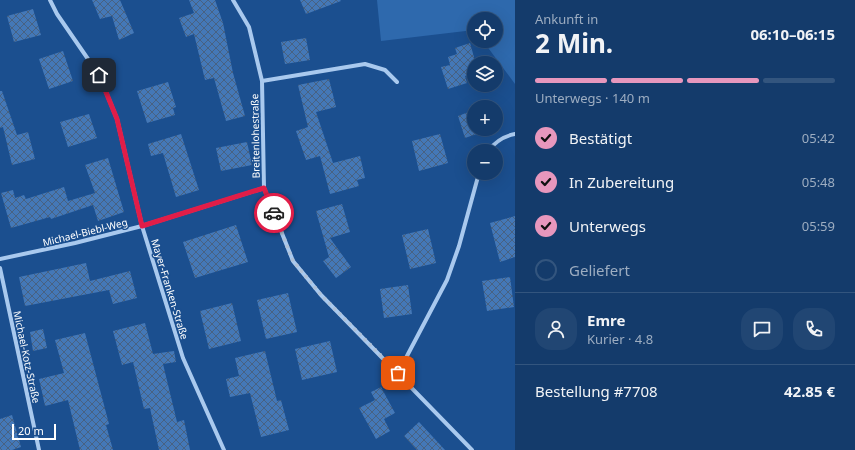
<!DOCTYPE html>
<html lang="de">
<meta charset="utf-8">
<style>
:root{--surface:#143b6b;--page:#214673;--text:#f1f3f6;--muted:#9dadc1;--line:#33557e;--accent:#e797bd}
body{margin:0;font-family:"Noto Sans",sans-serif;background:var(--page);color:var(--text);height:100vh;display:flex;flex-direction:column;font-size:15px;white-space:nowrap}
*{box-sizing:border-box;margin:0}
p{font-size:13px;color:var(--muted)}
.icon{flex:none;width:22px;height:22px;fill:none;stroke:currentColor;stroke-width:2;stroke-linecap:round;stroke-linejoin:round}
.map{position:relative;flex:1;overflow:hidden}
.side{display:flex;flex-direction:column;background:var(--surface);width:340px}
.side>*{flex:none}
.controls{position:absolute;left:467px;top:12px;display:grid;gap:8px}
.controls a{display:grid;place-items:center;width:36px;height:36px;border-radius:50%;background:var(--surface);box-shadow:0 4px 16px #0002,0 0 0 1px var(--line);font-size:20px}
.scale{position:absolute;left:12px;bottom:10px;width:44px;box-sizing:border-box;padding-left:4px;border:2px solid #fff;border-top:0;font-size:11px;line-height:14px;white-space:nowrap;color:#fff;-webkit-text-stroke:3px #1b4f8f;paint-order:stroke}
.pin{position:absolute;display:grid;place-items:center;width:34px;height:34px;color:#fff;margin:-17px;border-radius:8px;box-shadow:0 2px 6px #0006}
.courier{position:absolute;display:grid;place-items:center;width:40px;height:40px;margin:-20px;border:3px solid #e11d48;border-radius:50%;background:#fff;color:#222;box-shadow:0 1px 5px #0007}
.headline em{font-style:normal;font-weight:700}
.headline div{display:flex;flex-direction:column-reverse}
.headline{display:flex;align-items:center;justify-content:space-between;height:68px;padding:0 20px}
h1{font-size:26px;font-weight:700;line-height:30px}
.bar{display:grid;grid-template-columns:repeat(4,1fr);gap:6px 4px;align-content:center;height:48px;padding:0 20px}
.bar i{height:5px;border-radius:3px;background:var(--line)}
.bar .current{background:var(--accent)}
.bar p{grid-column:span 4}
.line{display:flex;align-items:center;gap:10px;padding:0 20px;border-top:1px solid var(--line)}
.line div{flex:1}
.round{display:grid;place-items:center;flex:none;width:42px;height:42px;border-radius:16px;background:var(--page)}
ol{padding:0 20px;list-style:none}
li{display:flex;align-items:center;gap:12px;height:44px}
li p{margin-inline-start:auto}
li .icon{padding:4px;border-radius:50%;background:var(--accent);color:#111;stroke-width:4}
li:last-child{color:var(--muted)}
li i{width:22px;height:22px;border:2px solid var(--line);border-radius:50%}
main{display:flex;flex:1;min-height:0}
.map>svg:first-child{display:block}
</style>
<main>
<div class="map">
<svg width="515" height="450" viewBox="0 0 515 450">
<defs>
<pattern id="building-cross-hatch" width="8" height="8" patternUnits="userSpaceOnUse"><rect width="8" height="8" fill="#4478b7"/><path d="M0 0l8 8M0 8l8-8" fill="none" stroke="#486282"/></pattern>
</defs>
<rect width="100%" height="100%" fill="#1b4f8f"/>
<path fill="#2e69ad" d="M377 0H515V84L483 41H496V19H474V30L381 41Z"/>
<path fill="url(#building-cross-hatch)" d="M92 0H120L134 33 119 40 112 16 100 19Z
M189 0H215L223 23 233 73 245 116 226 121 214 78 205 80 194 34 186 37 179 18 194 13Z
M300 0H340L341 1 306 14Z
M33 9 41 35 14 42 7 16Z
M306 38 310 60 285 64 281 42Z
M470 43 474 57V73L465 76 467 83 448 89 441 67 450 65 448 57 457 54 455 48Z
M63 51 73 81 49 89 39 59Z
M329 79 336 107 316 112 333 163 360 156 365 178 357 180 359 186 330 194 320 156 306 160 296 131 308 127 298 85Z
M168 82 176 107 173 108 175 115 147 123 137 91Z
M0 91H2L17 135 28 132 35 159 12 165 3 127 0 128Z
M474 110V129H491L465 138 458 116Z
M89 114 97 138 68 147 60 122Z
M181 134 199 190 176 197 163 153 151 156 148 144Z
M440 134 448 163 419 171 412 141Z
M247 142 252 165 221 171 216 148Z
M108 158 124 212 98 221 93 205 51 219 50 217 11 228 1 193 13 190 15 198 24 195 26 199 64 187 68 201 95 193 85 165Z
M342 204 350 232 330 238 351 267 336 278 323 261 329 257 316 211Z
M515 216V257L500 262 490 223Z
M236 225 248 262 195 278 183 242Z
M428 229 436 263 410 269 402 235Z
M86 263 90 281 130 271 137 298 113 304 109 290 25 306 19 277Z
M510 277 514 307 487 311 482 281Z
M408 285 412 314 384 318 380 289Z
M288 293 297 332 266 339 257 300Z
M232 303 241 341 209 349 200 311Z
M145 323 153 354 174 351 176 362 163 364 177 422 184 420 190 450H159L150 408 144 409 133 362 122 365 113 331Z
M43 329 47 348 33 351 30 332Z
M85 333 109 424 106 425 113 450H80L68 400 45 406 42 392 39 379 64 373 55 340Z
M330 341 337 372 302 380 295 349Z
M265 351 277 401 281 400 289 430 261 437 250 393 230 397 226 379 239 376 235 358Z
M381 387 395 413 384 419 390 431 376 439 359 408 375 400 371 392Z
M12 415 21 447 12 450H0V419Z
M419 422 445 450H417L404 436Z"/>
<g fill="none" stroke-linecap="round" stroke-linejoin="round">
<path stroke="#a9c9ee" stroke-width="4" d="M50 0 57 14 99 75 117 119 142 226 183 358 224 450
M233 0 249 27 262 81 264 188 293 261 321 295 472 450
M262 81 365 64 385 70 397 82
M488 151C495 142 504 136 515 134
M0 259 75 243 142 226 264 188
M0 268 39 450
M398 373 447 280 459 246 479 173"/>
</g>
<g fill="none" stroke-linecap="round" stroke-linejoin="round">
<path stroke="#afc1d8" stroke-width="4" stroke-dasharray="0 7.2" d="M274 213 293 261 321 295 398 373"/>
<path stroke="#e11d48" stroke-width="5" d="M99 75 117 119 142 226 264 188 274 213"/>
</g>
<g text-anchor="middle" dominant-baseline="central" stroke-width="3" stroke-linejoin="round" paint-order="stroke">
<g font-size="10" fill="#fff" stroke="#1b4f8f">
<text transform="translate(255 136) rotate(-91)">Breitenlohestraße</text>
<text transform="translate(85 232) rotate(-14)">Michael-Biebl-Weg</text>
<text transform="translate(170 289) rotate(73)">Mayer-Franken-Straße</text>
<text transform="translate(27 357) rotate(78)">Michael-Kotz-Straße</text>
</g>
</g>
</svg>
<div class="controls">
<a><svg class="icon" aria-label="locate" viewBox="0 0 24 24"><circle cx="12" cy="12" r="6"/><path d="M12 2v4M12 18v4M2 12h4M18 12h4"/></svg></a>
<a><svg class="icon" aria-label="layers" viewBox="0 0 24 24"><path d="M12 4l9 5-9 5-9-5zM3 14l9 5 9-5"/></svg></a>
<a>+</a>
<a>−</a>
</div>
<div class="scale">20 m</div>
<div class="pin" style="left:398px;top:373px;background:#ea580c"><svg class="icon" aria-label="bag" viewBox="0 0 24 24"><path d="M5 8h14l-1 12H6zM9 8a3 3 0 0 1 6 0"/></svg></div>
<div class="pin" style="left:99px;top:75px;background:#1f2937"><svg class="icon" aria-label="home" viewBox="0 0 24 24"><path d="M3 11l9-7 9 7M6 9v11h12V9"/></svg></div>
<div class="courier" style="left:274px;top:213px"><svg class="icon" aria-label="car" viewBox="0 0 24 24"><path d="M5 17H2v-5l4-1 3-4h7l3 4 3 1v5h-3M9 17h6M6 11h13"/><circle cx="7" cy="17" r="2"/><circle cx="17" cy="17" r="2"/></svg></div>
</div>
<section class="side">
<div class="headline"><div><h1>2 Min.</h1><p>Ankunft in</p></div><em>06:10–06:15</em></div>
<div class="bar"><i class="current"></i><i class="current"></i><i class="current"></i><i></i><p>Unterwegs · 140 m</p></div>
<ol>
<li><svg class="icon" aria-label="check" viewBox="0 0 24 24"><path d="M5 12l5 5 9-10"/></svg>Bestätigt<p>05:42</p></li>
<li><svg class="icon" aria-label="check" viewBox="0 0 24 24"><path d="M5 12l5 5 9-10"/></svg>In Zubereitung<p>05:48</p></li>
<li><svg class="icon" aria-label="check" viewBox="0 0 24 24"><path d="M5 12l5 5 9-10"/></svg>Unterwegs<p>05:59</p></li>
<li><i></i>Geliefert</li>
</ol>
<div class="line" style="height:72px"><a class="round"><svg class="icon" aria-label="person" viewBox="0 0 24 24"><circle cx="12" cy="8" r="4"/><path d="M4 21q1-7 8-7t8 7"/></svg></a><div><b>Emre</b><p>Kurier · 4.8</p></div><a class="round"><svg class="icon" aria-label="chat" viewBox="0 0 24 24"><path d="M4 5h16v11H9l-5 4z"/></svg></a><a class="round"><svg class="icon" aria-label="phone" viewBox="0 0 24 24"><path d="M5 4h4l2 5-3 2q2 4 5 5l2-3 5 2v4C11 20 4 13 5 4z"/></svg></a></div>
<div class="line" style="height:52px"><div>Bestellung #7708</div><b>42.85 €</b></div>
</section>
</main>
